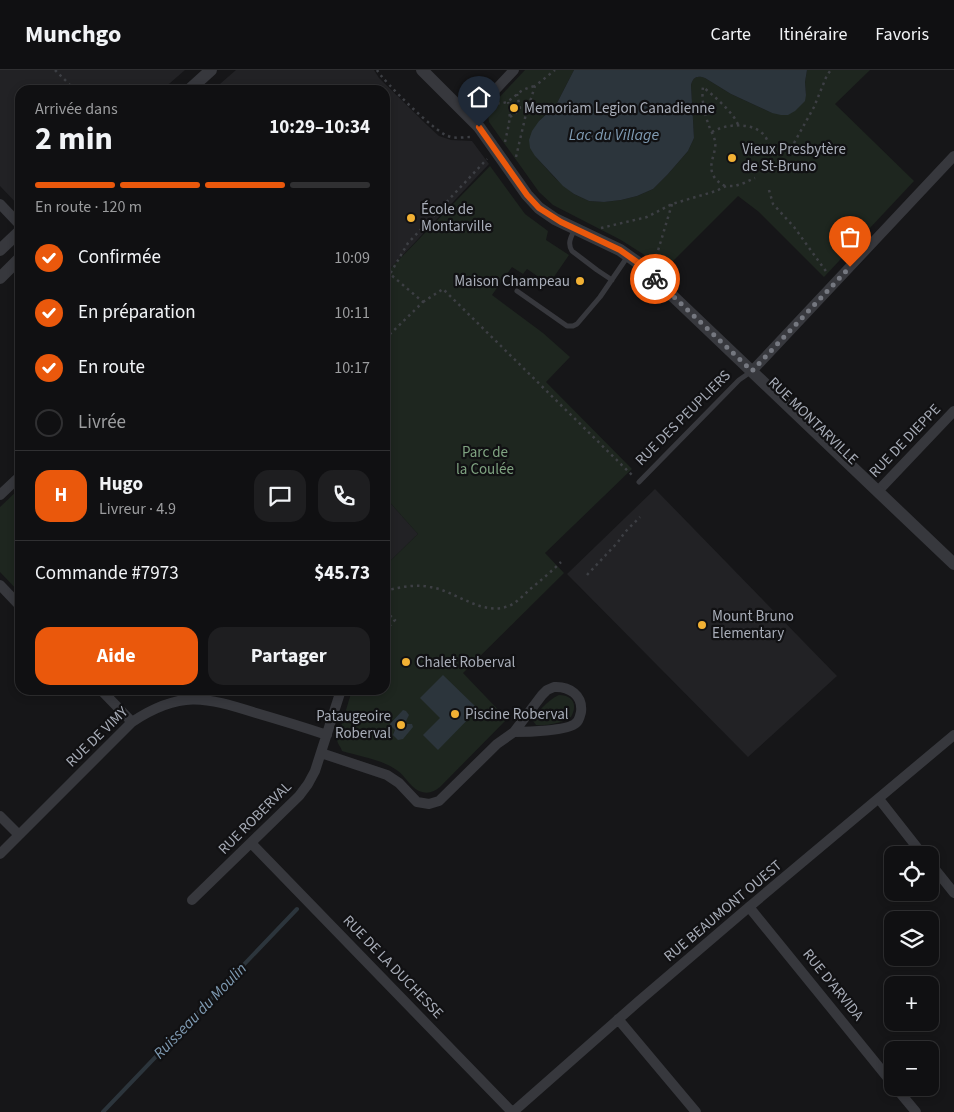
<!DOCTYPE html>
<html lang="fr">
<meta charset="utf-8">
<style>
:root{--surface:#101012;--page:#1e1e20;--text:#f1f3f6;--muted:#9c9d9f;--line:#303032;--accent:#ea580c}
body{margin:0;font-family:"Source Sans 3",sans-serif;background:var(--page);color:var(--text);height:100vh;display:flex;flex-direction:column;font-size:19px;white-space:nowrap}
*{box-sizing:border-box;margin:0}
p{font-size:16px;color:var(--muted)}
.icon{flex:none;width:28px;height:28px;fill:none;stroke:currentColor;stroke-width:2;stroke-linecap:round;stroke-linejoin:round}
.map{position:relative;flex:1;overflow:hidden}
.sheet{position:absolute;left:15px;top:15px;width:375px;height:610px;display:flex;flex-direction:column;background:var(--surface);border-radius:15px;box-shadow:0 2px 8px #0003,0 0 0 1px var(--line)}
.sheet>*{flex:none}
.tools{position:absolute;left:884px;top:776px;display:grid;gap:10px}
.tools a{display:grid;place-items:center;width:55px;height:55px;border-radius:10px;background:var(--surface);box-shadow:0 2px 8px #0003,0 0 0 1px var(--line);font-size:25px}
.pin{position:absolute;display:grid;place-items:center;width:42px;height:42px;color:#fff;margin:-51px -21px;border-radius:50% 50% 50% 0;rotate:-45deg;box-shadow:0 0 5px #0007}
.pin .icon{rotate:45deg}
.courier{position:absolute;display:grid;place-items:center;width:50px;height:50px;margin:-25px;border:4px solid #ea580c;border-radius:50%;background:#fff;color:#222;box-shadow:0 1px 6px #0007}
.summary em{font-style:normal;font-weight:700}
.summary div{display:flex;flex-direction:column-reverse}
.summary{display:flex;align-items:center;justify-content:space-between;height:85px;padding:0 20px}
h1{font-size:32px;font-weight:700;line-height:38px}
.bar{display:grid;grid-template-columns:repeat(4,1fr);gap:8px 5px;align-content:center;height:60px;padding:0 20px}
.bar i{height:6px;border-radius:4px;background:var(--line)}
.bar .on{background:var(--accent)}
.bar p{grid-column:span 4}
.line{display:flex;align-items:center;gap:12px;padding:0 20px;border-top:1px solid var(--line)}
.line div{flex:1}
.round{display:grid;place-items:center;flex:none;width:52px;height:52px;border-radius:15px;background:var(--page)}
ol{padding:0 20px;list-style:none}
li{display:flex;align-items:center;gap:15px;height:55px}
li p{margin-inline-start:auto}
li .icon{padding:5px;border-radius:50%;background:var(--accent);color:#fff;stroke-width:4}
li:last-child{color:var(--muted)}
li i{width:28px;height:28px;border:2px solid var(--line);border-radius:50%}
.button{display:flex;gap:10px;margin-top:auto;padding:10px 20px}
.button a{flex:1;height:58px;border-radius:15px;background:var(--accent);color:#fff;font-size:20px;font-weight:700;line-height:58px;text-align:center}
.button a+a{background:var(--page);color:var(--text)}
header{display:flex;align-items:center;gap:30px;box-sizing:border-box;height:70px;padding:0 25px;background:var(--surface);border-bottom:1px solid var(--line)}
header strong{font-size:24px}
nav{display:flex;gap:28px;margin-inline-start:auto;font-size:18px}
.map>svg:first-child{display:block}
</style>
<header>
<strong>Munchgo</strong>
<nav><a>Carte</a><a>Itinéraire</a><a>Favoris</a></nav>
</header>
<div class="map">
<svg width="954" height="1042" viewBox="0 0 954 1042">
<rect width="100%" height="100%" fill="#161618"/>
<path fill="#222225" d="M0 0H185L162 20H20V137L0 116Z
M236 0H374L379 8 428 56 439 66 451 70 472 71 489 94 385 204V20H213Z
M655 419 837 606 748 687 567 504Z
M385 427 418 464 385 496Z"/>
<path fill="#1e261f" d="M525 0H574L556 35 539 51 535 86 556 109 574 124 589 131 604 132 621 130 637 126 653 119 668 104 688 81 694 68 691 15C693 7 697 5 705 8L731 24 772 43 806 25 805 12 807 0H870L835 34 914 111 824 207 759 142 738 126 662 202 643 184 621 170 553 135 539 122 489 52 488 45 494 38 492 35Z
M490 96 525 144 548 161 546 170 569 185 549 214 527 199 523 204 512 197 492 225 543 263 570 287 546 312 632 399 545 483 564 503 463 603 507 649 440 717C435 721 429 724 422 722 412 720 406 707 398 701 384 690 359 686 342 681 341 677 338 675 337 670L352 620H385V496L418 464 385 427V204Z
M20 418V523L0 502V437Z
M559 625C573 625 578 635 571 647 563 653 546 656 536 655L533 651C535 643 551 628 559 625Z"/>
<path fill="#2c353c" d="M574 0H807L805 12 806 25 805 31 795 41 788 45H781L772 43 731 24 705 8C697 5 693 7 691 15L694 68 688 81 668 104 653 119 637 126 621 130 604 132 589 131 574 124 563 116 535 86 530 78 529 70 532 61 539 51 556 35Z
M443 605 478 639 438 680 423 665 440 648 420 628Z
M403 640 406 641 409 645 405 653 406 654H412L413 657 403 669 398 670 393 665 395 660 390 655V654Z"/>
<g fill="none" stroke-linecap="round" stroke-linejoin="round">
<path stroke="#2c353c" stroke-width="4" d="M103 1042 297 839"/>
<path stroke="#3d3f44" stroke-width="2.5" stroke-dasharray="2.5 4" stroke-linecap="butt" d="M55 0 75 20
M377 0C384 12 436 63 448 66 455 69 464 67 471 67
M497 33C509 35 514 25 523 20 527 18 531 17 535 16
M510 47 515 44 520 38 517 24
M712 62C725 54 750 52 762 63 765 65 767 70 769 73
M505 72C508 57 512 47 508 32
M794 73 814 37 827 5 831 0
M516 87 526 44 535 16 555 0
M725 116C719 113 714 109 712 102 709 92 717 81 715 71 714 66 711 61 709 56 705 45 701 29 703 17 713 25 735 44 738 55
M769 120 773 134 794 157 828 204
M601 158 647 147 672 134 716 121 726 116H735L744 113 755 108
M653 192 657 184 672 134
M423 232 443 219 633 406
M385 269 423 232 390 204 408 173 487 89
M587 505 618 472 625 462 640 447
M385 521C400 517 414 514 430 517 457 521 483 548 511 535 518 531 524 525 529 520 540 511 551 502 561 492
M385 541 395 550 385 561
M385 570V574
M385 588 388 591"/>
<path stroke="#37383d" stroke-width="5" d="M575 159C571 167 567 173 572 181L597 200 612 210
M517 221 567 256H573L577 254 600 227 628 186
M639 412 739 310 752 301"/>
<path stroke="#37383d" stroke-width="10" d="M470 47 514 0
M0 134 20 155
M752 301 954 86
M878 421 954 341
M0 425 20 406
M0 515 20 536
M554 617C569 616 583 625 581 642 580 646 579 651 576 653 568 661 526 662 514 662L542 625 547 620Z
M101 620 132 652
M321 683 387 705 399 713 417 732 429 734 439 731 497 674 514 662
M879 729 923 785
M0 746 19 765
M251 773 512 1042
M0 784 132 652C180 620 205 627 256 643 280 650 303 657 327 665
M930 793 954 823
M192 830 299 726 308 714 315 701 341 620
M749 837 892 1013
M618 949 696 1042
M896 1018 916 1042
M513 1042 639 931 749 837 954 665"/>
<path stroke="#37383d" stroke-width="12" d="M422 0 479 57 527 125 539 138 555 149 620 180 637 192 954 494
M189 20 211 0
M0 180 20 161
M0 208 20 188"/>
</g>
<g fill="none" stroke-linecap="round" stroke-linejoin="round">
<path stroke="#757880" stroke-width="5" stroke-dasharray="0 9" d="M655 209 752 301 850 197"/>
<path stroke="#ea580c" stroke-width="6" d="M479 57 527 125 539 138 561 152 620 180 637 192 655 209"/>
</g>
<g fill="#f2b134" stroke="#111113" stroke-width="2">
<circle cx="514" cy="38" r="5"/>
<circle cx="732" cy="88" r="5"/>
<circle cx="411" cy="148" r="5"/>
<circle cx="580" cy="211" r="5"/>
<circle cx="702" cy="555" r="5"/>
<circle cx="406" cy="592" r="5"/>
<circle cx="455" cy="644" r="5"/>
<circle cx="401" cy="655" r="5"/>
</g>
<g text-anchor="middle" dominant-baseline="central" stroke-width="4.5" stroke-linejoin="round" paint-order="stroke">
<g font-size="15" fill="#a8adb8" stroke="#111113" text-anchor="start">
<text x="524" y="38">Memoriam Legion Canadienne</text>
<text x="742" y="79">Vieux Presbytère<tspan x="742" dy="17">de St-Bruno</tspan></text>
<text x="421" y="139">École de<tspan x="421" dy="17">Montarville</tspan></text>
<text x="570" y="211" text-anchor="end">Maison Champeau</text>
<text x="712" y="546">Mount Bruno<tspan x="712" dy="17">Elementary</tspan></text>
<text x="416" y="592">Chalet Roberval</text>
<text x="465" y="644">Piscine Roberval</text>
<text x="391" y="646" text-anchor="end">Pataugeoire<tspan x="391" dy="17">Roberval</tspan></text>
</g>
<g font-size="15" fill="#a8adb8" stroke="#111113">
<text transform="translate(683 348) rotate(-45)">RUE DES PEUPLIERS</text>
<text transform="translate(813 351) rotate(44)">RUE MONTARVILLE</text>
<text transform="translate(905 371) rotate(-46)">RUE DE DIEPPE</text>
<text transform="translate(97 667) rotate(-44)">RUE DE VIMY</text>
<text transform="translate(255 748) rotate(-45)">RUE ROBERVAL</text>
<text transform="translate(723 841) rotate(-40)">RUE BEAUMONT OUEST</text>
<text transform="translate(393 897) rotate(46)">RUE DE LA DUCHESSE</text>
<text transform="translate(833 915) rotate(51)">RUE D'ARVIDA</text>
</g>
<g font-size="15" fill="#7fa381" stroke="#111113">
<text x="485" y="382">Parc de<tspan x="485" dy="17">la Coulée</tspan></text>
</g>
<g font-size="16" font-style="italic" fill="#7f9bb3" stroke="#111113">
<text x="614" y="65">Lac du Village</text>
<text transform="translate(200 941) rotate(-46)">Ruisseau du Moulin</text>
</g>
</g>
</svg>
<div class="tools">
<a><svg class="icon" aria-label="locate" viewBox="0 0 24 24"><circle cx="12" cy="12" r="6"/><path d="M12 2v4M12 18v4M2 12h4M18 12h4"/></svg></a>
<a><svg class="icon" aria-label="layers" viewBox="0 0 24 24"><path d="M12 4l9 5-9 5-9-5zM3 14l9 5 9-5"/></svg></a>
<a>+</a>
<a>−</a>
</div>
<div class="pin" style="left:850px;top:197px;background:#ea580c"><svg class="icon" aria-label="bag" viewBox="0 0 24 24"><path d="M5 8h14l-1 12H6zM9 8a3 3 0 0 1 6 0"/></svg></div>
<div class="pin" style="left:479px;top:57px;background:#1f2937"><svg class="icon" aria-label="home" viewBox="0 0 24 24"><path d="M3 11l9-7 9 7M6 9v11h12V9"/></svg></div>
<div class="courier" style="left:655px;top:209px"><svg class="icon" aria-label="bike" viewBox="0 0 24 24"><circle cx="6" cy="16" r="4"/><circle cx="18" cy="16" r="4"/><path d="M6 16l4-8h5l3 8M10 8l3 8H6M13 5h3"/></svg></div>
<section class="sheet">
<div class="summary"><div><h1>2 min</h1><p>Arrivée dans</p></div><em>10:29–10:34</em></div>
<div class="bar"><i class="on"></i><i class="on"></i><i class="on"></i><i></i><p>En route · 120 m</p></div>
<ol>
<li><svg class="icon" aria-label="check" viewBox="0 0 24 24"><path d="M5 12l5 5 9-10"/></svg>Confirmée<p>10:09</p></li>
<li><svg class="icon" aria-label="check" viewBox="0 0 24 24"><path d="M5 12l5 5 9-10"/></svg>En préparation<p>10:11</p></li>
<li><svg class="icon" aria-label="check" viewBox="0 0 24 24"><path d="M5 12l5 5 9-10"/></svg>En route<p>10:17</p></li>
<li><i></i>Livrée</li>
</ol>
<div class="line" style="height:90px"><b class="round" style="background:var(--accent);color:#fff">H</b><div><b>Hugo</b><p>Livreur · 4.9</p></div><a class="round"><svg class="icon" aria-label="chat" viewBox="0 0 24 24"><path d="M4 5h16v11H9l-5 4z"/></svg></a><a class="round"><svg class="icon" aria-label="phone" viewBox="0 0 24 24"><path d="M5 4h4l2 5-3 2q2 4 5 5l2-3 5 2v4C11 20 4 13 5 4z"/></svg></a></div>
<div class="line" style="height:65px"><div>Commande #7973</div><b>$45.73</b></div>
<div class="button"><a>Aide</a><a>Partager</a></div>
</section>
</div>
